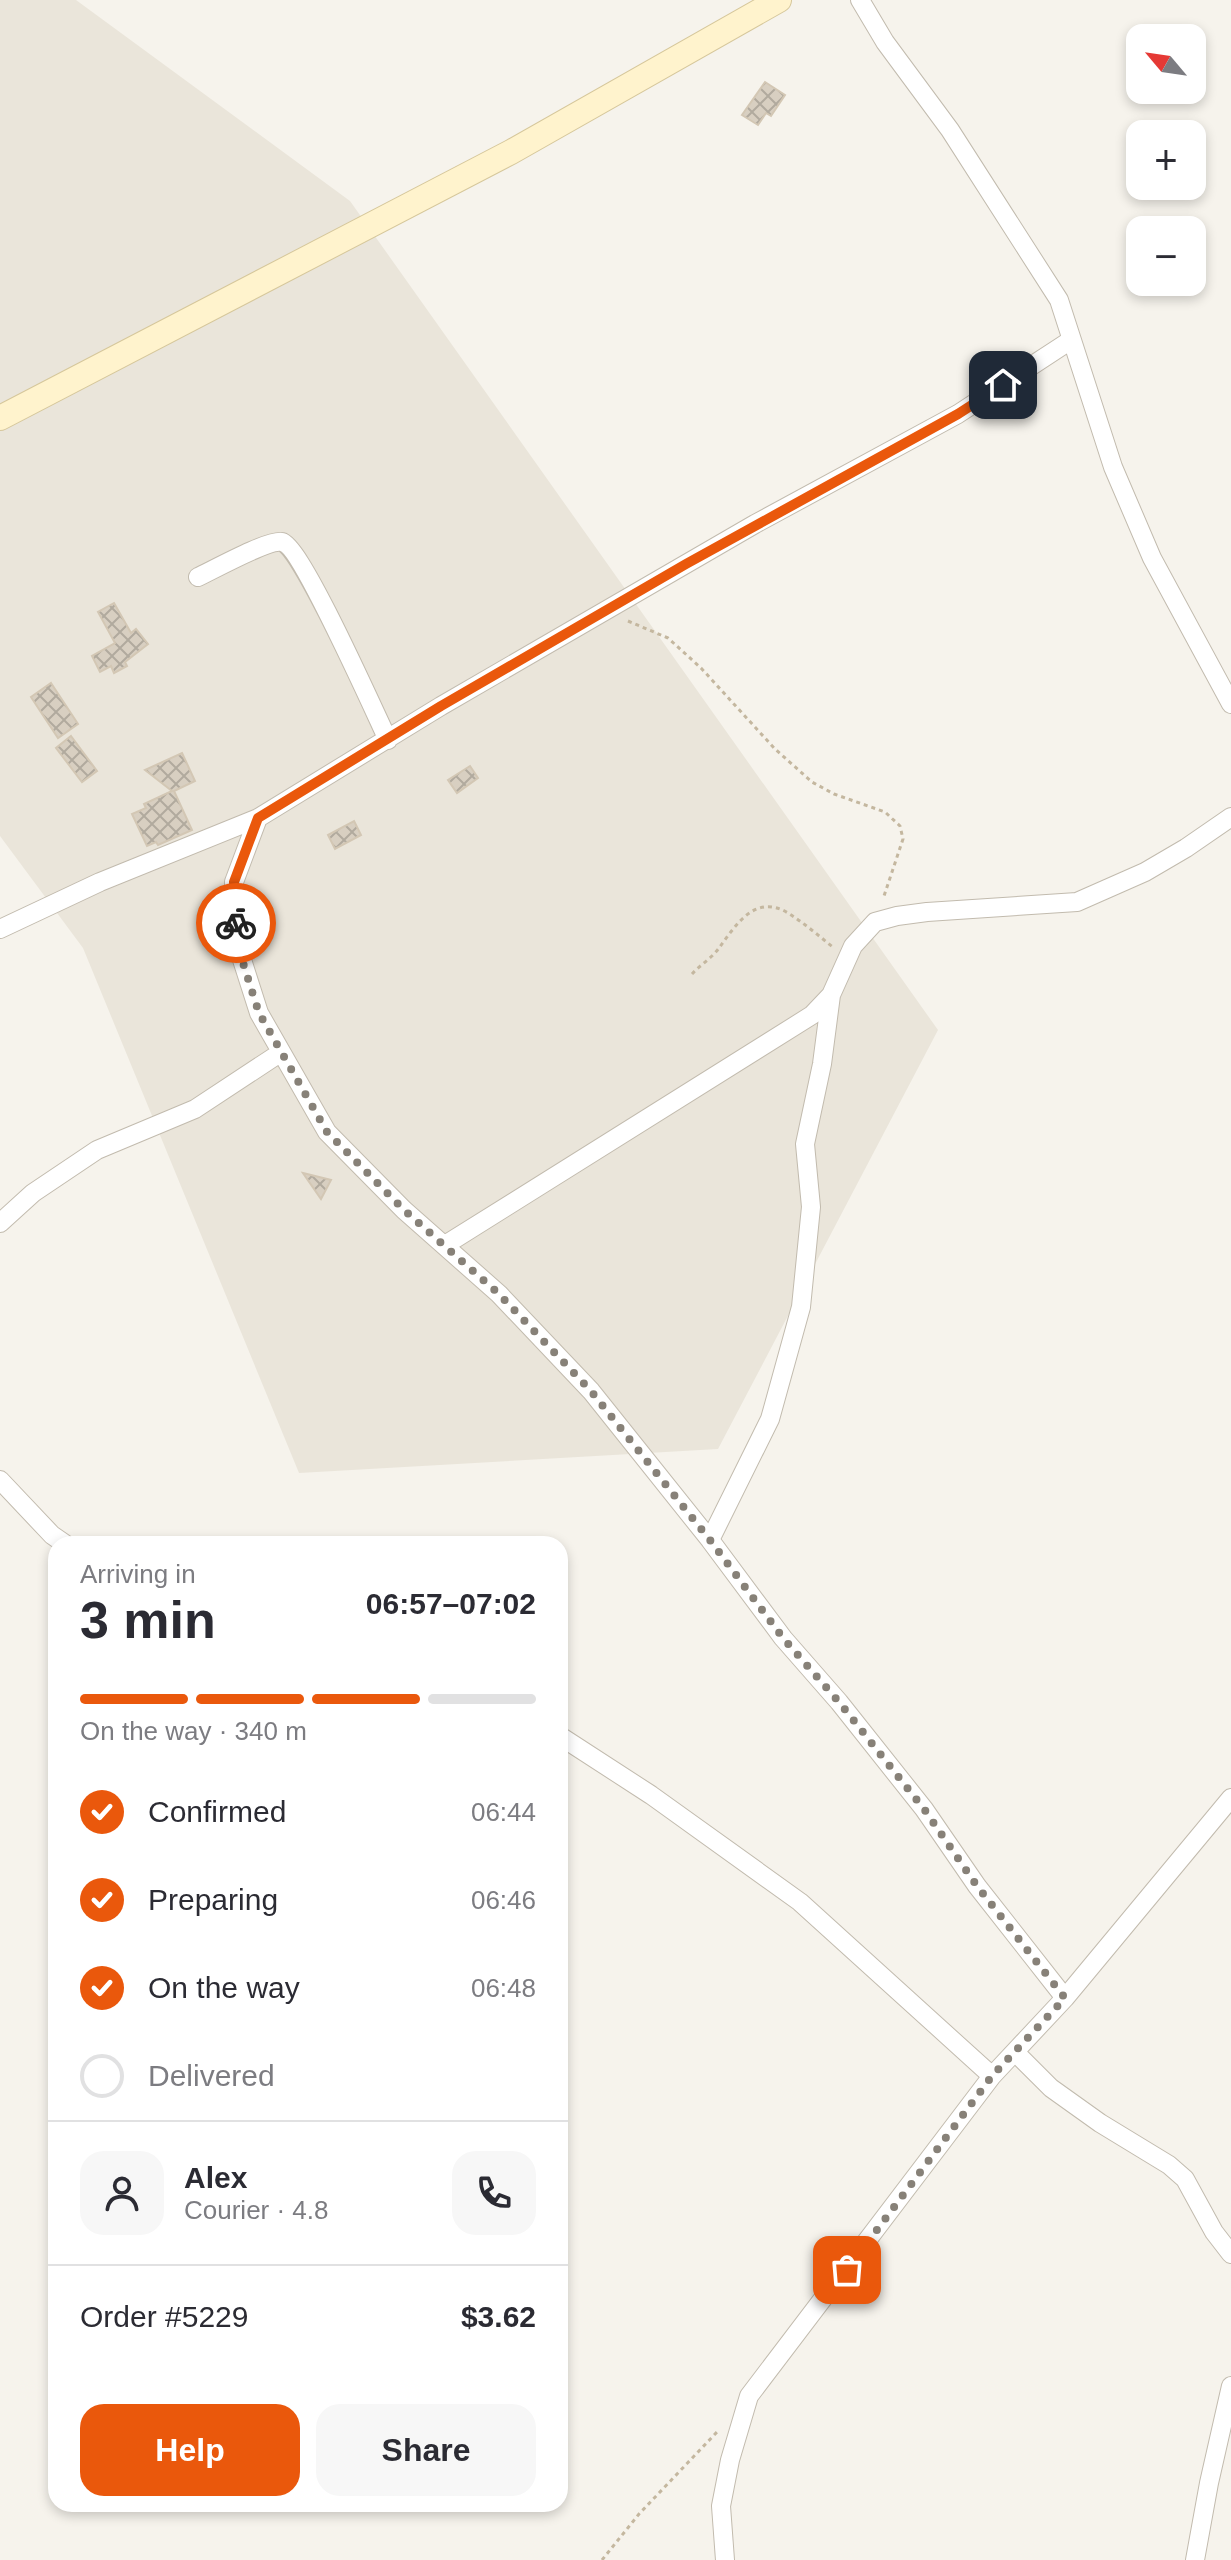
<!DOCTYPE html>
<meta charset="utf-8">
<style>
:root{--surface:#fff;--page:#f7f7f7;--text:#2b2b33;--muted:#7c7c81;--line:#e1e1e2;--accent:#ea580c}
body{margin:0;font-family:Arial,sans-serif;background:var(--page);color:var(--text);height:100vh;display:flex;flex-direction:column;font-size:30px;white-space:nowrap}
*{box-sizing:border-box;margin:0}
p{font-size:26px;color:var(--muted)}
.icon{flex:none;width:44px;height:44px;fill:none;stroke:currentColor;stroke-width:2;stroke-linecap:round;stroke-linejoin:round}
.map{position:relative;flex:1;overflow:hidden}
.drawer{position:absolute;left:48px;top:1536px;width:520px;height:976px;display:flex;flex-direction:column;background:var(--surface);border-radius:24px;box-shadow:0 4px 12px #0003}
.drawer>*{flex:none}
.needle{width:52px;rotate:299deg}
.buttons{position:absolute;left:1126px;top:24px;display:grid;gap:16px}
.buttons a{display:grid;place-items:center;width:80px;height:80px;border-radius:16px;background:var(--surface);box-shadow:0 4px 12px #0003;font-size:40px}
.pin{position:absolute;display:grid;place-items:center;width:68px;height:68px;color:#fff;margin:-34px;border-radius:16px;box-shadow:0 4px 12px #0006}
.courier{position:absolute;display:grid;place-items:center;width:80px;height:80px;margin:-40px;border:6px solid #ea580c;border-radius:50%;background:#fff;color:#222;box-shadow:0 2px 10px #0007}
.summary em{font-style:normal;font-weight:700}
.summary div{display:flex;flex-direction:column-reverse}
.summary{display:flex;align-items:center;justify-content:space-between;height:136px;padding:0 32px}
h1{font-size:52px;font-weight:700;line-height:60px}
.bar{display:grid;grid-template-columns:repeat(4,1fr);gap:12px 8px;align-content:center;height:96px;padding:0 32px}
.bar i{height:10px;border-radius:6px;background:var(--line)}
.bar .selected{background:var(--accent)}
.bar p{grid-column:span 4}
.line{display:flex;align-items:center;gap:20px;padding:0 32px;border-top:2px solid var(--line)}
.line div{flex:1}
.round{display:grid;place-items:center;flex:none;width:84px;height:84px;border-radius:24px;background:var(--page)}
ol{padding:0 32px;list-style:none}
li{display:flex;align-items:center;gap:24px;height:88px}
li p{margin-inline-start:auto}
li .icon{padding:8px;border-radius:50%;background:var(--accent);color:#fff;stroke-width:4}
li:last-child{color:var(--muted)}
li i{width:44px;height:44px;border:4px solid var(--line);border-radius:50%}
.button{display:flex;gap:16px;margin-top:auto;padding:16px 32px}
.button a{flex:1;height:92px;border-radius:24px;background:var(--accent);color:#fff;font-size:32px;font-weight:700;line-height:92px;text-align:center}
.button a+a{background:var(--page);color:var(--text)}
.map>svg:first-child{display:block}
</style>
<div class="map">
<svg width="1231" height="2560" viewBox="0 0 1231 2560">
<defs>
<pattern id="building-cross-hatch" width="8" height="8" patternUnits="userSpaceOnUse" patternTransform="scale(2)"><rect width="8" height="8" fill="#d8cfc1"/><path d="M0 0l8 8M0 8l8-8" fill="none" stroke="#b1aa9e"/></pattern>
</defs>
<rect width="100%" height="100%" fill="#f6f3ec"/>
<path fill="#eae5da" d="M0 0H76L350 201 938 1030 718 1449 299 1473 83 948 0 836Z"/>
<path fill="url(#building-cross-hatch)" stroke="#d3c7b4" stroke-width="2" d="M765 82 785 95 771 116 766 113 758 125 742 115Z
M114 603 131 633 136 629 148 644 125 662 127 666 114 673 111 666 100 672 92 656 115 643 98 612Z
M51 683 78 724 58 738 31 697Z
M71 736 97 771 82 782 56 748Z
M182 753 195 781 174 791 192 830 158 845 156 842 147 846 132 814 146 808 144 804 172 791 145 770Z
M470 766 478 778 457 793 448 780Z
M354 821 361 835 335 849 328 835Z
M303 1173 331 1180 321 1199Z"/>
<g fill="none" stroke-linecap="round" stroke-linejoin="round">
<g stroke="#c2bbae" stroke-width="20">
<path id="street" d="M860 0 885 42 950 130 1059 300 1113 467 1152 558 1231 704
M198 577C213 570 269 539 282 542 301 546 375 713 388 740
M258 818 234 882 236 941 259 1013 327 1132 404 1210 499 1294 591 1391 710 1540 783 1638 839 1702 924 1809 977 1886 1065 1998
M0 929 100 882 258 818 441 706 755 524 958 414 1071 340
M0 1223 33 1193 97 1150 195 1109 280 1053
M445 1245 812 1015 831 995 853 946 875 922 897 916 927 912 1077 902 1145 872 1186 848 1231 817
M0 1480 52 1535 65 1544
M710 1540 770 1419 801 1307 811 1207 805 1144 822 1064 831 995
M560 1736 651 1795 800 1902 992 2076
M1015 2052 1051 2088 1100 2123 1169 2165 1185 2179 1214 2232 1231 2254
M725 2560 721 2506 730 2460 749 2396 992 2076 1065 1998 1231 1798
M1195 2560 1209 2483 1231 2386"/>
</g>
<g stroke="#d6c79b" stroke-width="26">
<path id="secondary" d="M0 418 511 152 779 0"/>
</g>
<path stroke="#c4b79f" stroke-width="3" stroke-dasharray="4 4" stroke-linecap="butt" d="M628 621 668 638 701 668 775 749 812 782 834 794 885 812 900 826 903 839 883 899
M692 974C700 965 712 958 719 948 736 925 755 893 788 913 804 923 819 936 834 948
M602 2560 639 2514 717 2432"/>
<use href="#street" stroke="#fff" stroke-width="18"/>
<use href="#secondary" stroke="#fff3cd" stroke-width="24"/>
</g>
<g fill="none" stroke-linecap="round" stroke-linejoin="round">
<path stroke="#878178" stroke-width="8" stroke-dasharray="0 14.4" d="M236 923V941L259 1013 327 1132 404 1210 499 1294 591 1391 710 1540 783 1638 839 1702 924 1809 977 1886 1065 1998 992 2076 847 2270"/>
<path stroke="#ea580c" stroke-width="10" d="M236 923 234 882 258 818 441 706 686 564 958 414 1003 385"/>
</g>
</svg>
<div class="buttons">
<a><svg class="needle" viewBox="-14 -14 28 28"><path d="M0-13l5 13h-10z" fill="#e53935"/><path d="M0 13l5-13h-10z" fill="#7c7c81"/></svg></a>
<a>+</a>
<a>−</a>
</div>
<div class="pin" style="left:847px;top:2270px;background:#ea580c"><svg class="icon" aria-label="bag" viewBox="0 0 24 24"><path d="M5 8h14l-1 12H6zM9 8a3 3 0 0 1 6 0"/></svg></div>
<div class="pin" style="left:1003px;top:385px;background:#1f2937"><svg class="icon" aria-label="home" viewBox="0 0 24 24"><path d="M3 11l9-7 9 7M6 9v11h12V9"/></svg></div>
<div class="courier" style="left:236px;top:923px"><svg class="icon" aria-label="bike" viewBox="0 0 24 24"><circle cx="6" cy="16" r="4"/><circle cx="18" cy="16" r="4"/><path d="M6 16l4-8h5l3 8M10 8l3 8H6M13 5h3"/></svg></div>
<section class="drawer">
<div class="summary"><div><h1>3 min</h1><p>Arriving in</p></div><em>06:57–07:02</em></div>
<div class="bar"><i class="selected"></i><i class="selected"></i><i class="selected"></i><i></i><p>On the way · 340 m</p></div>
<ol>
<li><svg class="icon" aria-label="check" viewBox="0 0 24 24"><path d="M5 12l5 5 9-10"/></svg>Confirmed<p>06:44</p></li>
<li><svg class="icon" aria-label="check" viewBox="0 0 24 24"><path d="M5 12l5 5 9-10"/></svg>Preparing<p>06:46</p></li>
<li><svg class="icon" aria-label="check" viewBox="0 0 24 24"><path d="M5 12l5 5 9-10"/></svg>On the way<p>06:48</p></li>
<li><i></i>Delivered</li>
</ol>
<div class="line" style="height:144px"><a class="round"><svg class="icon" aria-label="person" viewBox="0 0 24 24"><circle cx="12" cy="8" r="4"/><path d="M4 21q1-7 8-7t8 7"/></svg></a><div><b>Alex</b><p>Courier · 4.8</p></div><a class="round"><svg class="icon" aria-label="phone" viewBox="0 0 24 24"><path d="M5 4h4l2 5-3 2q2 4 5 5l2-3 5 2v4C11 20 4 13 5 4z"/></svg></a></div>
<div class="line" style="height:104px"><div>Order #5229</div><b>$3.62</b></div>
<div class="button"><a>Help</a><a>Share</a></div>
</section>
</div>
